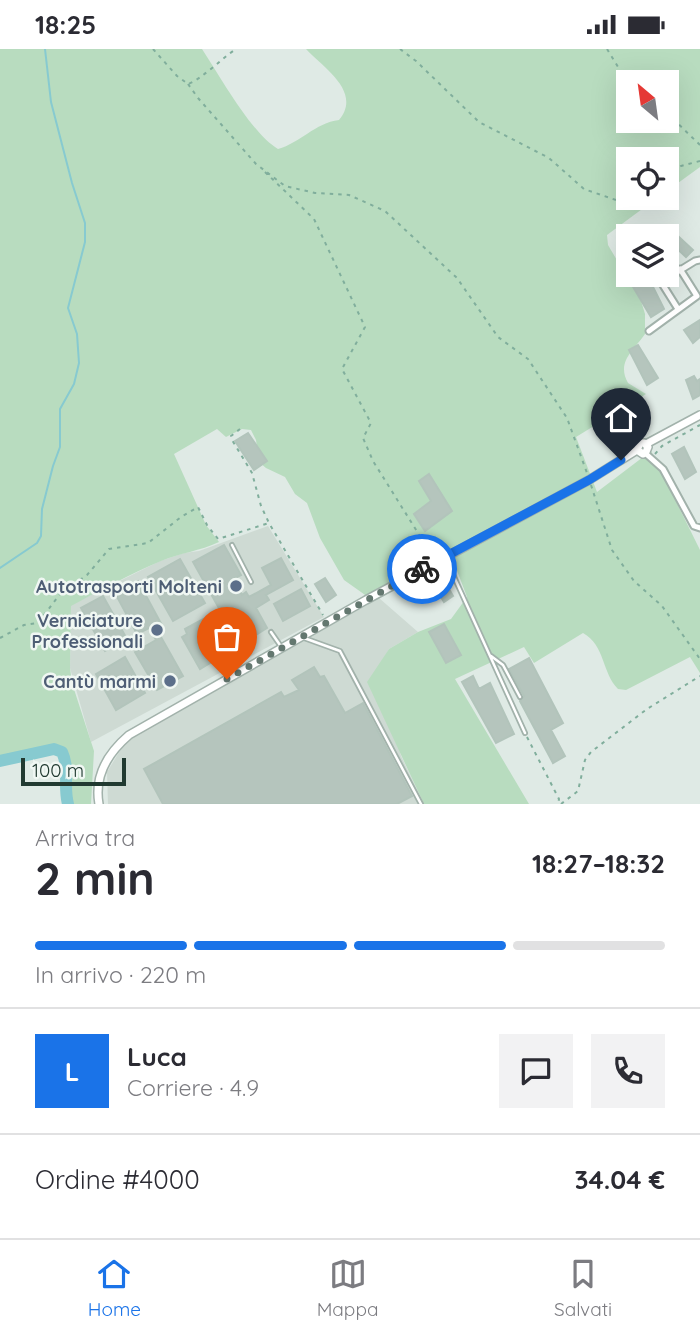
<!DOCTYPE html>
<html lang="it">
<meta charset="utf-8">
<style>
:root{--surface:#fff;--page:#f2f2f3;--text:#2b2b33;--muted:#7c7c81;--line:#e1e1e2;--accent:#1a73e8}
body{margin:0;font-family:Quicksand,sans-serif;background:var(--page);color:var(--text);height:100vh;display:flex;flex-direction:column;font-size:26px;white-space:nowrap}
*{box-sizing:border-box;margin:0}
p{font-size:23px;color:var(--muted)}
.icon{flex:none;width:38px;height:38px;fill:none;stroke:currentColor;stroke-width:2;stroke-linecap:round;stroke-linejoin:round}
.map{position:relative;height:755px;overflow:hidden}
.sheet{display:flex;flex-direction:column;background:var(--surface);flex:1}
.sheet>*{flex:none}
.needle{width:46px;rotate:331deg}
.fabs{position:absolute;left:616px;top:21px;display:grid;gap:14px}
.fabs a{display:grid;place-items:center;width:63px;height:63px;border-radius:0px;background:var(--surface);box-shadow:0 7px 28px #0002;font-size:35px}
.scale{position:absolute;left:21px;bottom:18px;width:105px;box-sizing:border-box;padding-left:7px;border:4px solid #213a31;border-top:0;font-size:19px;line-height:24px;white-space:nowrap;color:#213a31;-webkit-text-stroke:5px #f0f7f3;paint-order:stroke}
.pin{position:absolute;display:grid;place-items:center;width:60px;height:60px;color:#fff;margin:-72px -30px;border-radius:50% 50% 50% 0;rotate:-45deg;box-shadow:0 0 7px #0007}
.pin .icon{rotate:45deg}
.courier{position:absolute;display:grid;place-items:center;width:70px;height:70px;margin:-35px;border:5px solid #1a73e8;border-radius:50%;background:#fff;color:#222;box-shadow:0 2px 9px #0007}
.head em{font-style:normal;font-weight:700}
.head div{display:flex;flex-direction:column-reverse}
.head{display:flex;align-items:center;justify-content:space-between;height:119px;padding:0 35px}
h1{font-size:46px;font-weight:700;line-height:52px}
.bar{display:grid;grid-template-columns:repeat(4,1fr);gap:10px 7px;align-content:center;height:84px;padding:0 35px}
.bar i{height:9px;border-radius:5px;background:var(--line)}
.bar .active{background:var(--accent)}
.bar p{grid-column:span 4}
.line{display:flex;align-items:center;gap:18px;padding:0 35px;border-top:2px solid var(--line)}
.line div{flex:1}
.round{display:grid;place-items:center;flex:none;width:74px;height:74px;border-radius:0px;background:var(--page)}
.status{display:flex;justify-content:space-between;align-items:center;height:49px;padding:0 35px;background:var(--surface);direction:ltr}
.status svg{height:19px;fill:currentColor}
.tab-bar{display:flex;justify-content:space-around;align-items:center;height:98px;border-top:2px solid var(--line);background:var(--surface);font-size:19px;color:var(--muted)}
.tab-bar a{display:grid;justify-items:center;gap:4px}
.tab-bar .active{color:var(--accent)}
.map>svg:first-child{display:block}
</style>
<div class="status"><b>18:25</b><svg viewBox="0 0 49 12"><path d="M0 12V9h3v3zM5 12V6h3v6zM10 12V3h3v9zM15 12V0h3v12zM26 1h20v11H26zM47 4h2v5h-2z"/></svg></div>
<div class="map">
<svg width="700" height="755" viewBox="0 0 700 755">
<rect width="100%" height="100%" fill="#dfeae5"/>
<path fill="#cedad3" d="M268 477 324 568 91 693 70 619 71 556 160 512 184 504 199 502Z
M379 549 418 583 389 600 376 622 401 707 424 755H108L107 723 126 692Z"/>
<path fill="#b8dcbf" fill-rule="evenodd" d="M0 0H202C220 27 251 84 278 100 300 94 315 74 339 71 362 43 325 20 306 0H700V118L667 142V110H628V149H657L607 186 608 196 641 252 645 265V285C634 301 616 313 628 334L646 345 576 388 597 443 651 402 700 501V624L690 608 626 641 618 640C602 624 605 596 583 584L534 614 524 598 455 630 529 755H424L367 633 389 600 418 583 451 570 467 548 453 511 445 508 368 548 344 531 320 489 307 454 295 445 285 428 266 419 259 413 256 391 251 381 242 380 226 388 217 380 174 405 206 476 219 493C200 502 180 504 161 512 130 525 101 541 71 557L70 619 72 634 94 702 91 755H66L60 738 67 720 65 703 57 700 0 714ZM628 33H667V72H628Z"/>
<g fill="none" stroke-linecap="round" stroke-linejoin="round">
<path stroke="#87cad0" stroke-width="2" d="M0 519 37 494 41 487 42 460 53 417 60 398V360L74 335 79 314 77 285 68 259 85 193V174L72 134 51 53 45 0"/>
<path stroke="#87cad0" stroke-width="12" d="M0 712 54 700 62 703C70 720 63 737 68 755"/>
</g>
<path fill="#b5c5bd" stroke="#b2c4bb" stroke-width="2" d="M679 188 693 201 686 208 672 195Z
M626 226H647L664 260 651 268Z
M700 271V288L693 294 684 281Z
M638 296 658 329 647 336 629 301Z
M694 327 697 332 700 330V346L693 350 686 331Z
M248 384 267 412 254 421 235 392Z
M684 398 696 423 685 430 672 405Z
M429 425 452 462 425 482 414 465 431 452 419 432Z
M224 496 241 526 233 530 242 546 246 543 249 548 271 536 262 519 281 509 293 531 266 546 269 551 256 559 267 579 200 620 182 588 187 585 185 580 220 561 193 513Z
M180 510 205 554 173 572 148 528Z
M325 529 336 546 326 553 315 535Z
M138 532 163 578 157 581 183 627 157 641 135 603 156 591 149 579 137 585 115 544Z
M445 533 453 547 444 553 435 538Z
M301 540 310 557 283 572 274 555Z
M103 547 127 590 105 602 81 559Z
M444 575 461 606 446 614 429 583Z
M125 608 145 644 116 661 96 625Z
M529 609 563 674 551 681 565 707 553 714 520 652 524 647 509 620Z
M314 618 320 628 324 627 345 664 363 654 412 747 397 755H163L144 720 281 643 284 648 299 641 292 631Z
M473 627 479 640 490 634 514 685 496 694 462 633Z"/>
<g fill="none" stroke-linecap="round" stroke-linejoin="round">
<g stroke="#a2b2ab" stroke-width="6">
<path id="service" d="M232 496 251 533
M446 510 525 684
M271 583 282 599
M304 589 340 602 421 755
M491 607 503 616 520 648"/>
</g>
<g stroke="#a2b2ab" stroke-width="9">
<path id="minor" d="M678 260 661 233 695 212 700 211
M649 282 697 247 680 220
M645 404 663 420 694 477 700 479"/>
</g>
<g stroke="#a2b2ab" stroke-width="10">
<path id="tertiary" d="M646 395 700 366
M99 755C94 727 108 704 129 686L366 551 589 431 637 401 640 394H644L648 398 646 403 643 405 637 401"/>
</g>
<path stroke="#80ae9c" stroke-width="2" stroke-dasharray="3.5 5" stroke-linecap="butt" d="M153 0 177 27 188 35C202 30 222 9 236 0
M400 0 416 12 479 73 549 109 584 140 636 158 642 157 654 149
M607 0 628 34
M188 35 198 49 256 115 285 137 315 144 349 146 385 162 457 229 498 288 528 310 567 369 587 424
M667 64 700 96
M265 123 314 170 365 278 342 320 371 374 363 389 373 412 433 508
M667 128 681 117 700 112
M661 149 667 159
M240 380 231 387 232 391 252 424 261 457 269 474 323 566
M655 405 662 397 700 376
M591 436 612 501 634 532 662 557 700 610
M0 589 24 576 38 574 60 545 87 526 109 500 148 494 181 468 198 458 207 476 218 490 269 474
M527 688 559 750 558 755
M561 755 578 742 585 711 591 703 647 660 700 627"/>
<use href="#service" stroke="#fff" stroke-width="2.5"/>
<use href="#minor" stroke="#fff" stroke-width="5"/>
<use href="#tertiary" stroke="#fff" stroke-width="7"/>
</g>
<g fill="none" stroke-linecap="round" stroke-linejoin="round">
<path stroke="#647870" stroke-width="7" stroke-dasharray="0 12.6" d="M227 630 422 520"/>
<path stroke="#1a73e8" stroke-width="9" d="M422 520 589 431 621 411"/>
</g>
<g fill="#5c6f8a" stroke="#f0f7f3" stroke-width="2.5">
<circle cx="236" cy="537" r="7"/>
<circle cx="157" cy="581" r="7"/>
<circle cx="170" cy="632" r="7"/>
</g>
<g text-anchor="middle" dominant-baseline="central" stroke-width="5" stroke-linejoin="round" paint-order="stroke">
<g font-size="18" font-weight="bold" fill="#4e5e75" stroke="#f0f7f3" text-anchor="end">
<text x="222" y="537">Autotrasporti Molteni</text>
<text x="143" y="571">Verniciature<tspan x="143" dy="21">Professionali</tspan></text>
<text x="156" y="632">Cantù marmi</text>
</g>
</g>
</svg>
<div class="fabs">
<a><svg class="needle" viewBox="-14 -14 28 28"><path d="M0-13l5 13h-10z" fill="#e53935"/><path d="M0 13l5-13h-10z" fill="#7c7c81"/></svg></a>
<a><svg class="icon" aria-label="locate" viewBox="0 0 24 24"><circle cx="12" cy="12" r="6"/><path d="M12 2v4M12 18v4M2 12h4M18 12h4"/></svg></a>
<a><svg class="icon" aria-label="layers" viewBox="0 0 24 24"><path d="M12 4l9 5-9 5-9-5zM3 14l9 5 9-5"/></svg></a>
</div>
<div class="scale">100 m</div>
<div class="pin" style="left:227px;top:630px;background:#ea580c"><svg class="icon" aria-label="bag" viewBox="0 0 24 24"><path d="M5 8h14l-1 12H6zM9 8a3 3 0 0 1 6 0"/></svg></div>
<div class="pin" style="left:621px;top:411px;background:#1f2937"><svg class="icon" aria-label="home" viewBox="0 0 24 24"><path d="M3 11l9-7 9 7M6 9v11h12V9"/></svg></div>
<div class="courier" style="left:422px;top:520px"><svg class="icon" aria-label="bike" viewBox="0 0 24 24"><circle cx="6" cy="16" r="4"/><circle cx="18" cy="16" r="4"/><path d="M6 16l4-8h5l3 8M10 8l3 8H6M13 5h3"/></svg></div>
</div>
<section class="sheet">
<div class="head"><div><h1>2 min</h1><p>Arriva tra</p></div><em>18:27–18:32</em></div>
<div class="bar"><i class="active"></i><i class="active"></i><i class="active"></i><i></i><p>In arrivo · 220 m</p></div>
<div class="line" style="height:126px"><b class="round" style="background:var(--accent);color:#fff">L</b><div><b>Luca</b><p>Corriere · 4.9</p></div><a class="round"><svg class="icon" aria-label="chat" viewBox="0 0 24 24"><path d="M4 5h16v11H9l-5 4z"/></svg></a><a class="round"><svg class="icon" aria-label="phone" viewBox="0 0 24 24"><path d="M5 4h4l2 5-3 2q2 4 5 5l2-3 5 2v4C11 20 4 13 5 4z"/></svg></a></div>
<div class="line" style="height:91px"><div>Ordine #4000</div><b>34.04 €</b></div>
</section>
<nav class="tab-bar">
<a class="active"><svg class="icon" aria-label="home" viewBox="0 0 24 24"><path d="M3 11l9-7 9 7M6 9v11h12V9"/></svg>Home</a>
<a><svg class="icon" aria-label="map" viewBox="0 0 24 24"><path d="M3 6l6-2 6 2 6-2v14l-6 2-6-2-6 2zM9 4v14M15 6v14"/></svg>Mappa</a>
<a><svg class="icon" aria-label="saved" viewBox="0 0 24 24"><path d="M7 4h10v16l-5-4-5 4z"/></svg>Salvati</a>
</nav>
